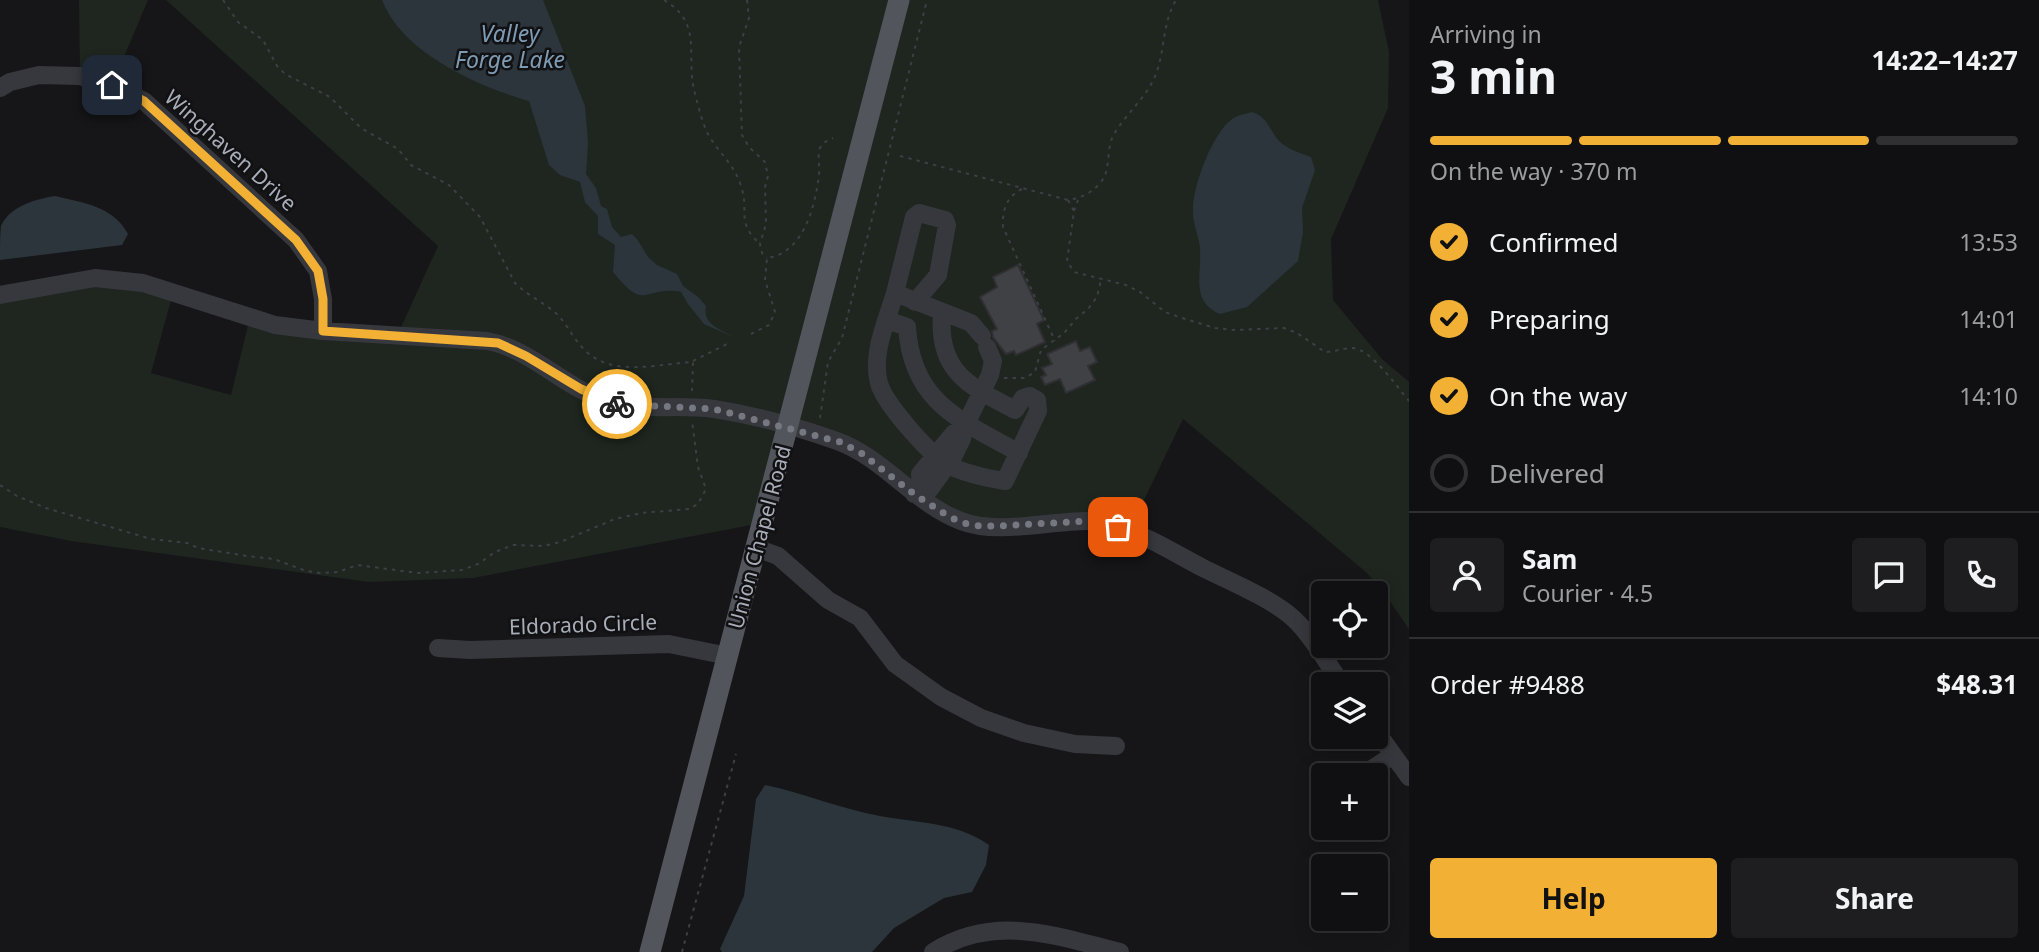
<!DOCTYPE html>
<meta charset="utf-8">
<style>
:root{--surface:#101012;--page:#1e1e20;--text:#f1f3f6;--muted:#9c9d9f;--line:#303032;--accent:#f2b134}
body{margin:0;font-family:"Noto Sans",sans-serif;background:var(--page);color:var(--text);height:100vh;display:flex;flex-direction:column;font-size:26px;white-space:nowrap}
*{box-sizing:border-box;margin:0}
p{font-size:23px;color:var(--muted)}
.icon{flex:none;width:38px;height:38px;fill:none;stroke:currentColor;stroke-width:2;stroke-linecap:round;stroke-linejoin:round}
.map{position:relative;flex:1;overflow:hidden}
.sheet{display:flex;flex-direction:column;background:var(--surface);width:630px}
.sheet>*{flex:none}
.buttons{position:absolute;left:1311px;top:581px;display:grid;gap:14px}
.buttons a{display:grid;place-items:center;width:77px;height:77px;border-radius:7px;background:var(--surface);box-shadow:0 4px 18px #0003,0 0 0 2px var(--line);font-size:35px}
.pin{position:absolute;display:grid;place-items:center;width:60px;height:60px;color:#fff;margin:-30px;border-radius:14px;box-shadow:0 4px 10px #0006}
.courier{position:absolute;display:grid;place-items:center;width:70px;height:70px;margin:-35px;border:5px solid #f2b134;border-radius:50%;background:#fff;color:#222;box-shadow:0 2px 9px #0007}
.headline em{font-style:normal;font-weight:700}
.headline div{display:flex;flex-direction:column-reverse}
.headline{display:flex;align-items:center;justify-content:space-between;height:119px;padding:0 21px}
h1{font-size:46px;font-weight:700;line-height:52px}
.bar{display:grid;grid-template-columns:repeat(4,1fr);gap:10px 7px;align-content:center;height:84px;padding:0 21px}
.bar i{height:9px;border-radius:5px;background:var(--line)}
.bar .selected{background:var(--accent)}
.bar p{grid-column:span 4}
.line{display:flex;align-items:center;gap:18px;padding:0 21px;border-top:2px solid var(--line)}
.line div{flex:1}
.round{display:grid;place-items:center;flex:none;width:74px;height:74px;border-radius:7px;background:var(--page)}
ol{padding:0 21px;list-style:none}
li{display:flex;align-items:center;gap:21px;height:77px}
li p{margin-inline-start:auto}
li .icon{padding:7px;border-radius:50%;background:var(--accent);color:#111;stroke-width:4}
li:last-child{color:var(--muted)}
li i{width:38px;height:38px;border:4px solid var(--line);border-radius:50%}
.primary-button{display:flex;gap:14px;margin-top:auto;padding:14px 21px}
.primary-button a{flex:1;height:80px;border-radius:7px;background:var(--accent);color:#111;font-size:28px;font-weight:700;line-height:80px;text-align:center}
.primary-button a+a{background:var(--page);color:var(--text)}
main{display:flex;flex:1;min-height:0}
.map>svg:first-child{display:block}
</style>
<main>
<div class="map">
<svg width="1409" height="952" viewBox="0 0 1409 952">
<rect width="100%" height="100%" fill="#161618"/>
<path fill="#1e261f" d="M79 0H148L112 85 80 76Z
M166 0H1378L1389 52 1388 108 1331 239 1333 300 1382 359 1409 382V629L1383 591 1366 572 1183 419 1129 531 1118 527 980 526 874 462 788 427 762 523 473 578 369 582 71 541 0 527V295L95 278 173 293 151 373 231 395 250 317 397 336 438 246Z"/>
<path fill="#2c353c" d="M382 0H543L585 106 588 143 586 174 596 188 601 206 607 209 612 227 621 237 632 234 637 239 648 257 657 265 677 274 683 286 698 297 706 306C702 325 722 330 736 338L704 324 688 304 681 292C643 285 647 314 613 272L615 245 598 234V216L585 202 580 182 560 175 549 165 529 101C479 87 402 53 382 0Z
M1252 112C1268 117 1269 130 1279 141 1287 149 1300 153 1311 157L1315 170 1302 208 1303 232 1298 261 1247 307 1220 314C1190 301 1202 275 1200 248 1199 236 1193 225 1193 212 1192 187 1212 134 1232 119 1238 115 1245 114 1252 112Z
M55 196C84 203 113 206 128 234L122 245 0 260C0 251 0 234 1 226 10 206 36 199 55 196Z
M765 785C804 793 841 809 880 816 917 823 957 822 989 845L986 865 972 892 944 898 894 928 872 952H722L720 949 744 896 756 799Z"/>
<path fill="#404145" stroke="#303034" stroke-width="2" d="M1018 265 1044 320 1037 324 1045 342 1016 355 1014 351 1006 354 993 337 992 331 997 329 980 297 997 287 993 277Z
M1076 341 1080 351 1090 347 1097 362 1088 366 1095 380 1066 393 1060 379 1045 385 1041 377 1046 375 1042 368 1052 364 1047 354Z"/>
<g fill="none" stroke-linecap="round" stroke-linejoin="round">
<path stroke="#3d3f44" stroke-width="2" stroke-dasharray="3.5 5" stroke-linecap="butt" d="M223 0 238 22 263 40 277 66 285 74 330 97 361 128 398 149 411 165 449 185 480 217 515 283C528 296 545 303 558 315 567 325 572 336 581 346 609 379 654 364 693 362L692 391
M664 0C703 23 686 54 694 90 698 105 702 123 709 136 720 154 735 166 741 186 750 212 735 221 760 244
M747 0 749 18 739 47 742 135 749 147 765 162 768 176 765 187 766 224 760 244 762 253 767 258
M900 156 1068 200C1081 198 1092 193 1101 182 1111 170 1106 150 1113 136 1127 111 1150 96 1158 68 1165 45 1163 22 1176 0
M1022 189C1006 197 1002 211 1003 227L1055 341
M1068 200 1074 211 1067 261 1074 272 1126 285 1140 292 1165 312 1179 317 1215 328 1235 330 1284 328 1297 333 1325 352C1334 352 1343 348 1353 348 1372 350 1397 387 1409 401
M1074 211 1078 200
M751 334 769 325 775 312 765 280 767 258C804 253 815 206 819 175 820 167 817 156 820 148 823 142 828 140 833 138
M693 361 731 342
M1004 378H1025L1035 372 1041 350 1064 333 1077 318 1088 309 1097 297 1101 280
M820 418 828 362 842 338 927 0
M0 485 17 496 46 508 151 539 187 543 198 548 247 556 274 559 306 571 321 573 338 572 357 565 418 573 462 570 478 564 495 552 513 545 544 546 560 542 615 519 641 513 689 509 698 504 706 489 698 467 692 421
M682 952 736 754"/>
<path stroke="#37383d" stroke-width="18" d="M0 88 10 82 39 75 80 76 112 85 144 101 296 240 318 271 323 299V331
M895 293C887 320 871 354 879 383 884 403 930 455 948 465 966 474 986 478 1005 481L1038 411 1037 400 1030 396 1023 398 1015 410C969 386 937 372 942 313
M0 295 95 278 143 283 275 325 323 331 487 341C531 349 562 386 604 400 640 412 677 404 714 409 753 415 800 428 837 441 884 458 914 503 961 521 996 535 1049 521 1087 521 1097 521 1108 524 1118 527 1148 536 1176 554 1203 568 1231 582 1273 599 1295 620 1314 638 1327 664 1342 684
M915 302 938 275 947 225 945 220 919 213 914 217 895 293 971 323 982 336
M887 320 907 327C912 403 960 420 1019 453
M921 486 930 489 953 457 962 439 964 428 990 375 993 361 987 347
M914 494 921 486 920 474 954 433 964 428
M756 548 778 556 828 600 860 618 895 664 941 697 981 718 1024 733 1075 744 1116 746
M438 648 470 650 669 644 728 656
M1376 731 1409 777
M1363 775 1393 755
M933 952C995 913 1056 936 1120 952"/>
<path stroke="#53555c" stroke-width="21" d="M650 952 899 0"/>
</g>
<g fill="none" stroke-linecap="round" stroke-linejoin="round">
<path stroke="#757880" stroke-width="7" stroke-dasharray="0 12.6" d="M617 404 714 409 840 442 861 453 914 494 948 516 963 523 980 526H999L1087 521 1118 527"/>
<path stroke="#f2b134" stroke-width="9" d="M112 85 144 101 296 240 318 271 323 299V331L498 343 526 356 581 389 617 404"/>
</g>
<g text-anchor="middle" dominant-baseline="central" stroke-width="5" stroke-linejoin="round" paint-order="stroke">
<g font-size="21" fill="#a8adb8" stroke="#111113">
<text transform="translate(231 150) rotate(42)">Winghaven Drive</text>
<text transform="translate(759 537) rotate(-75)">Union Chapel Road</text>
<text transform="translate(583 624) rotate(-2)">Eldorado Circle</text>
</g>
<g font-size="23" font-style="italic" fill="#7f9bb3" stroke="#111113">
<text x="510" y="33">Valley<tspan x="510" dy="26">Forge Lake</tspan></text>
</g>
</g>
</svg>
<div class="buttons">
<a><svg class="icon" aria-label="locate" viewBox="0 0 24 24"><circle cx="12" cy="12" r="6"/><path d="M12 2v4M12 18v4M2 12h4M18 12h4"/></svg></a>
<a><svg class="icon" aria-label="layers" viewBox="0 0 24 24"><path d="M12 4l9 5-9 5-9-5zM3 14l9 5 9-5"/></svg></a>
<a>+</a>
<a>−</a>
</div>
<div class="pin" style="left:1118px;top:527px;background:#ea580c"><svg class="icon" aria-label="bag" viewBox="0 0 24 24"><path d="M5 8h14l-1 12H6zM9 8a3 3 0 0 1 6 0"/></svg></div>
<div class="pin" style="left:112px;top:85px;background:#1f2937"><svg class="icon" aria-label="home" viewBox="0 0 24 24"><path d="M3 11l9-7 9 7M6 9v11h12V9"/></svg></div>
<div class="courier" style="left:617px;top:404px"><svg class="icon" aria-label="bike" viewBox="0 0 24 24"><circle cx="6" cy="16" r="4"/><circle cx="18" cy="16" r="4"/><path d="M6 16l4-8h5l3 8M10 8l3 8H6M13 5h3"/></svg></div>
</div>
<section class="sheet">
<div class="headline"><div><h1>3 min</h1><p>Arriving in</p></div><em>14:22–14:27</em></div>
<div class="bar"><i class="selected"></i><i class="selected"></i><i class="selected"></i><i></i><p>On the way · 370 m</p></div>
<ol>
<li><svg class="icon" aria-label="check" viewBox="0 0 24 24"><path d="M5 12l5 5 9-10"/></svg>Confirmed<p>13:53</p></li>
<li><svg class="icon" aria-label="check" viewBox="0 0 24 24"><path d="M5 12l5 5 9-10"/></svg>Preparing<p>14:01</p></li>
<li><svg class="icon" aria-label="check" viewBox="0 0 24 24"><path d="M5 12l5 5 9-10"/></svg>On the way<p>14:10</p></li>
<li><i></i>Delivered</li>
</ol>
<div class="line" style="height:126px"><a class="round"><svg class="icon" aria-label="person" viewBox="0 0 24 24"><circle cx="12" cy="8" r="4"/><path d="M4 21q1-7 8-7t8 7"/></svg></a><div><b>Sam</b><p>Courier · 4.5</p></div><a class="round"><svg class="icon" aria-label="chat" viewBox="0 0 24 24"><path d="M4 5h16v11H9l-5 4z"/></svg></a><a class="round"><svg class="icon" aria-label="phone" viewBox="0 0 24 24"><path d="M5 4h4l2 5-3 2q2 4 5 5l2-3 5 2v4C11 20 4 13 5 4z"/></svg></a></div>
<div class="line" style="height:91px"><div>Order #9488</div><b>$48.31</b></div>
<div class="primary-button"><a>Help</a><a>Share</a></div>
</section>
</main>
